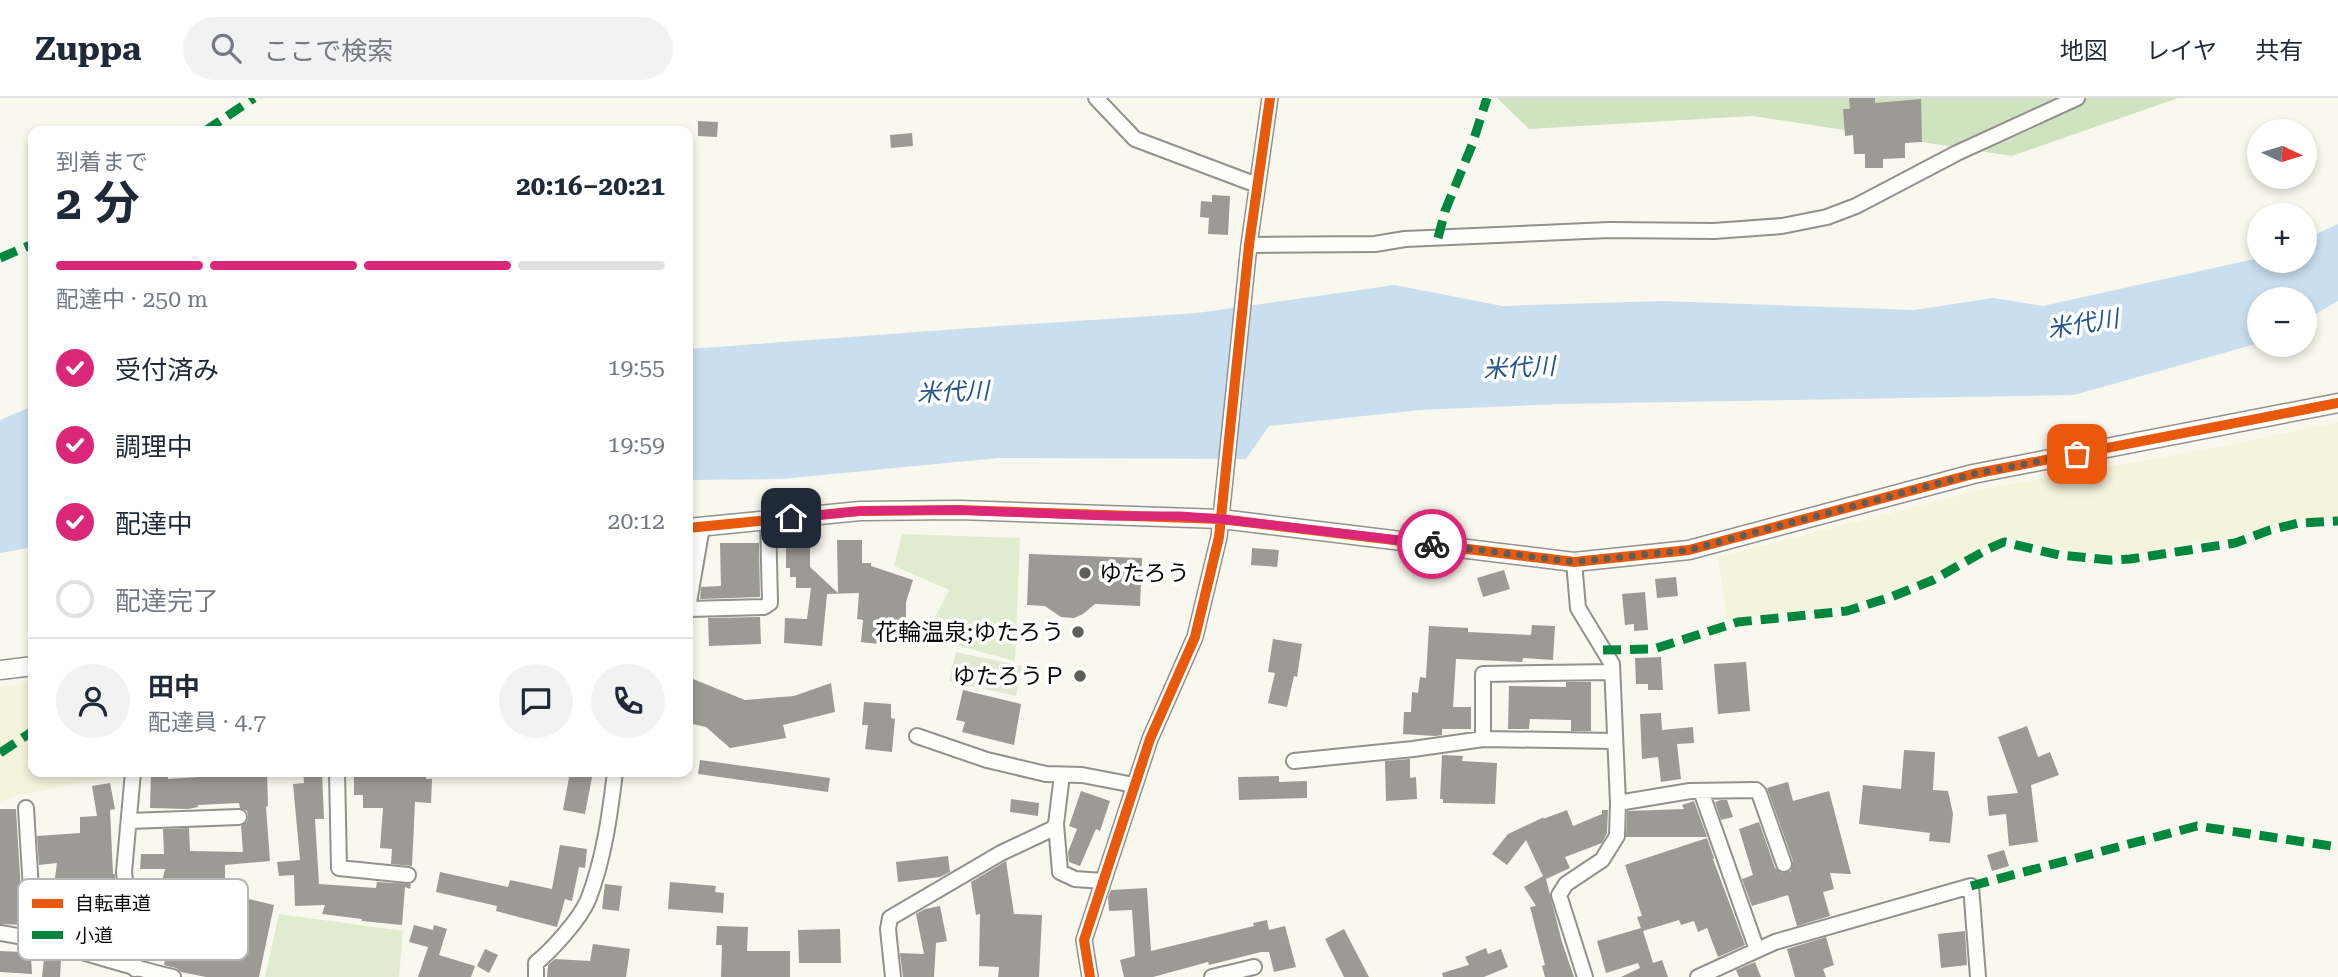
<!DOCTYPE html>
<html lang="ja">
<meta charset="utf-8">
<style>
:root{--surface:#fff;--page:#f2f2f3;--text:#1f2937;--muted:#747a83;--line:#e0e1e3;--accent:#db2777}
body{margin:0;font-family:"Roboto Serif","Noto Sans JP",serif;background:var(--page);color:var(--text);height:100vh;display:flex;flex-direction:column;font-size:26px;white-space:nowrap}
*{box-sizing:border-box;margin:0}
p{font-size:23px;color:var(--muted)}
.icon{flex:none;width:38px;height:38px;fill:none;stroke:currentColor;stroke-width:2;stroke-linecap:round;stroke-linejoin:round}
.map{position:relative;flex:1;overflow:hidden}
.sheet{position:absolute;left:28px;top:28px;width:665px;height:651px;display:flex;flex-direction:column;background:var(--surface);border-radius:14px;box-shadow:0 4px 10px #0003}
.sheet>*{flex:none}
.needle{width:46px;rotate:94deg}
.tools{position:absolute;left:2247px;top:21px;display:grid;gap:14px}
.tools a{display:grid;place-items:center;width:70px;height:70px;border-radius:50%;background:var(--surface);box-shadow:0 4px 10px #0003;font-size:35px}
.pin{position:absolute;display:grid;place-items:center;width:60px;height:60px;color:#fff;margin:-30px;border-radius:14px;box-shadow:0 4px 10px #0006}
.courier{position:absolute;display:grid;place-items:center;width:70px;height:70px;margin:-35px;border:5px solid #db2777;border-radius:50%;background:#fff;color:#222;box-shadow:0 2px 9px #0007}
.head em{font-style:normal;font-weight:700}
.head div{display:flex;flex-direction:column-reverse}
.head{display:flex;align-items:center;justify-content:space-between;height:119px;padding:0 28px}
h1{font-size:46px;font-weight:700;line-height:52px}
.bar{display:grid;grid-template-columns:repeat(4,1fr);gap:10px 7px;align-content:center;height:84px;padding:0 28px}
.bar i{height:9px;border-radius:5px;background:var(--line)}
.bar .active{background:var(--accent)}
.bar p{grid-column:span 4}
.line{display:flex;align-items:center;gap:18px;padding:0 28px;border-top:2px solid var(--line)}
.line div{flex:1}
.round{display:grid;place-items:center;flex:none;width:74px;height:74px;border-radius:37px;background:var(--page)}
ol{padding:0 28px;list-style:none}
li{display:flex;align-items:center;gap:21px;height:77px}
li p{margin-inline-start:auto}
li .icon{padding:7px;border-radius:50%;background:var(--accent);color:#fff;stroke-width:4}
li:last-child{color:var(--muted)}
li i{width:38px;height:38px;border:4px solid var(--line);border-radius:50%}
header{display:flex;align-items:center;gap:42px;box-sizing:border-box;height:98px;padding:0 35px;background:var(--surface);border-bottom:2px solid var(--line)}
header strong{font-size:33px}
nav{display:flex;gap:38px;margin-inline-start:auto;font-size:24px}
.search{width:490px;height:63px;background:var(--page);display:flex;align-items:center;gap:18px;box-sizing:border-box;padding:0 24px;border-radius:38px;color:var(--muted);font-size:26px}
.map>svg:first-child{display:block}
</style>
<header>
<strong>Zuppa</strong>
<div class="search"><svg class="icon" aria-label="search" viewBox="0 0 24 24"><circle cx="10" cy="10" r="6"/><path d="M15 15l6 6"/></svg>ここで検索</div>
<nav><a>地図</a><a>レイヤ</a><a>共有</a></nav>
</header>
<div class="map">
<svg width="2338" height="879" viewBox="0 0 2338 879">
<rect width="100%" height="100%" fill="#f9f8ee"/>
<path fill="#f4f3dc" d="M2338 324V419L2302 421 2267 428 2237 438 2124 458 2067 453 2006 440 1933 478 1847 509 1740 519 1727 522 1718 459 1993 389 2220 349Z
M33 583V674H124V676L15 698 0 704V589Z"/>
<path fill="#dfecd0" d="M902 436 1020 440 1015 563 933 541 931 527 949 492 894 468Z
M279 816 403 833 399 879H265Z"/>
<path fill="#cfe3c0" d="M1497 0H2178L2012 58 1753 18 1529 31Z"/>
<path fill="#e2e8d4" d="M956 554 1022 568 1016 598 949 583Z"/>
<path fill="#c9deee" d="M2338 126V203L2305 222V201H2259V245L2074 297 1559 306 1420 312 1269 328 1246 361 998 360 781 381 688 382V251L999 228 1197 215 1395 187 1502 208 1662 203 1914 212 1993 200 2043 208 2259 160V163H2305V141Z
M33 308V449L0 455V322Z"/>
<path fill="#9c9a94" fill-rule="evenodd" d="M1849 0H1875V5L1921 1 1922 44 1905 45V60L1883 61V70H1865V56H1854L1853 37 1845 38 1843 11H1850Z
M698 23 718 24 717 39 698 38Z
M912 35 913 48 891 50 890 37Z
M1212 97 1230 98 1228 137 1208 136 1209 120 1200 119 1201 103 1212 104Z
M837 442H862V465H871V468L913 482 906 504V531L879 530 878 546 861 544 863 522 857 521 859 495 827 496 822 548 784 545 785 520 807 521 811 490H796V479H790V470H786V446H810V469L838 495Z
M720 445H759L760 499 700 501 701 489 721 488Z
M1252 450 1279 452 1277 469 1251 467Z
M1029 456 1142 460 1140 508 1095 506 1083 516 1074 520 1061 519 1045 508 1027 507Z
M1504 472 1510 491 1483 499 1477 480Z
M1676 479 1678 498 1657 500 1655 481Z
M1645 494 1648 532 1634 533V526L1625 527 1622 496Z
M760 519 761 546 709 548 708 520Z
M1532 527 1555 528 1553 562 1523 560 1522 564 1456 561 1453 609H1471V631H1442V637L1435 638 1403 636 1404 614H1411L1412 594 1418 595 1420 579 1426 580 1429 528 1468 530V534L1531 537Z
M1273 541 1302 546 1297 579 1294 578 1287 609 1268 605 1275 575 1268 574Z
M1661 559 1663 592H1648V586H1636L1635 560Z
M1746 564 1750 613 1718 616 1714 566Z
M688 579 745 602 794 598 831 585 835 614 783 627 786 640 730 650 706 629 688 625Z
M1566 584H1591V633H1571V622L1530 621 1529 631H1508L1509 588 1566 589Z
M963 592 1021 606 1014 647 962 634 965 624 956 622Z
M864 604 891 606V620L895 621 892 654 865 651 868 627H862Z
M1661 615 1662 632 1693 629 1694 645 1677 646 1681 681 1661 684 1658 659 1642 661 1640 616Z
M2027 628 2038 659 2050 654 2059 677 2031 687 2038 744 2009 748 2006 716 1989 718 1987 698 2018 695 1998 639Z
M1904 652 1935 654 1933 692 1948 693 1953 716 1950 745 1929 743 1930 735 1859 726 1863 687 1901 691Z
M1442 657 1463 658 1462 663 1497 665 1495 706 1443 705V701H1440Z
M1410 661V680L1416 679 1417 701 1386 703 1385 663Z
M700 662 830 680 828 694 698 676Z
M151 674H168V681L215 678V674H267L268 708 266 709 270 763 225 767V784L188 787 274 807 259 879H206L181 874 176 870 164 867 173 821 154 817 165 771H140L141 756H164L163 731 189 730 190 753 243 754 241 728 247 724 248 718 247 713 240 710 239 705 198 707V709L188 711 150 710ZM204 820 235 826 229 853 198 848Z
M303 674H322L324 721H315L319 786 376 790 377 784 411 786 410 791 405 789 402 827 362 823V821L322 816 325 807 295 808 294 777 279 778 277 764 300 762 293 686 304 685Z
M354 674 410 676V674H426V681H432L431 705 415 704 412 768 391 766 392 751 380 750 383 710H363V697H354Z
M570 674H593L585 716 563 712Z
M1279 678V684L1307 683V700L1239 702 1238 679Z
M1788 684 1793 703 1829 693 1851 776 1830 775 1834 791 1823 794 1830 818 1797 828 1788 797 1752 808 1742 781 1753 777 1739 731 1759 724 1775 770 1782 775 1791 773 1793 763 1767 690Z
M110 685 115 711 110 712 113 776H115L118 807H102V818L83 819 84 837 63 838 62 824H49L57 765 39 767 37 738 80 735V719L97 718 92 688Z
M1081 693 1110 703 1100 733 1096 731 1080 768 1069 764 1068 754 1077 731 1069 728Z
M1011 701 1039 705 1038 718 1010 714Z
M1721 702H1727L1733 719 1721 722 1715 704Z
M1694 703 1707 739H1626L1627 713 1684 711 1682 707Z
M0 711H16L23 827 0 826Z
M1567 712 1573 728 1602 716V712H1608L1607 735 1602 745 1565 759 1570 770 1546 781 1562 844 1574 879H1545L1542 868 1545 867 1530 809 1536 808 1524 789 1543 778 1526 742 1507 767 1492 756 1508 736 1544 719 1543 721Z
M1707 740 1714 760 1713 761 1745 847 1718 859 1707 830 1698 834 1694 823 1681 827 1679 822 1643 833 1653 865 1662 862 1668 879H1621L1640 870 1638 865 1606 875 1597 843 1641 830 1637 819 1642 818 1625 767Z
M560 747 587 751 585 770 579 769 572 803 565 801 557 829 496 813 497 808 436 794 440 774 508 789 510 782 552 791Z
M2004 752 2009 768 1992 773 1987 757Z
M948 758 950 774 940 779 898 784 896 764Z
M1006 763 1014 816 1042 817 1039 879H998L999 869 979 868 980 816 976 817 971 784Z
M670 784 716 788 715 794 724 795 723 815 668 811Z
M605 786 622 788 619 813 602 811Z
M1147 790 1151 853 1254 828 1253 825 1267 822 1269 832 1285 828 1296 869 1274 874 1269 854H1261L1209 867 1208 864 1153 879H1124L1120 862 1135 858 1132 812 1109 813 1108 799 1111 792Z
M940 808 947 843 936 845 934 879H903L900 855 924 856 916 816 925 811Z
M414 827 433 832 434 827 447 831 439 857 475 868 471 879H418L428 849 409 844Z
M717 828 748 829 747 853H790V879H721L722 847H716Z
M840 831 841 865H799L798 832Z
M1344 831 1369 879H1344L1325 841Z
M1965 833 1967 867 1941 870 1938 836Z
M1826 839 1834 867 1823 871 1826 879H1795L1787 851Z
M593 846 630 851 626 879H547L548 867 555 861 590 863Z
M1486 850 1488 856 1501 851 1508 869 1484 879H1443L1442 875 1469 867 1465 859Z
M485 851 498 857 489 875 477 868Z
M0 853 22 854V859H31L32 876 0 874Z
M44 861 61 862 60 879H42Z
M1755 864 1761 879H1739L1736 872Z"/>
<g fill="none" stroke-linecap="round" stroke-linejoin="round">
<g stroke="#92918d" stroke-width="18">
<path id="minor" d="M1096 0 1135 41 1257 87
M1249 147 1375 146 1405 141 1609 132 1714 133 1782 128 1827 119 1856 108 1957 55 2077 0
M1574 464 1578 510 1612 566 1618 705 1617 738 1602 762 1566 786 1559 797 1585 879
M688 510 702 429
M688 511 764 509 770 505 768 422
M917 638 987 662 1046 676 1082 677 1134 687
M1483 641V576L1612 574
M1294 663 1413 651 1483 641 1615 643
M133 674 124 774 135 871
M337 674 339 770 408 777
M1701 693 1757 852
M1618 705 1690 693 1756 692 1759 695 1784 766
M26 710 34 841
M129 723 239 719
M1056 726 1060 774 1075 781 1103 783
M0 835C59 844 115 866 173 879
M536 879V865C552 852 580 821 588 802 604 761 610 716 615 674
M893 879 888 831 890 820 1001 755 1052 731 1056 726 1062 677
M1090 879 1084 842 1150 641 1195 539 1219 439 1249 147 1270 0
M1212 879 1254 869
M1698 879 1775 844 1971 788 1978 879"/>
</g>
<g stroke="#92918d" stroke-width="21">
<path id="tertiary" d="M688 430 860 413 959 412 1221 421 1574 464 1689 452 1973 376 2338 305
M0 572 33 568"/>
</g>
<use href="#minor" stroke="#fefefc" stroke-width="14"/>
<use href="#tertiary" stroke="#fefefc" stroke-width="18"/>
<path stroke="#00873e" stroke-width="9" stroke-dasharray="18 9" stroke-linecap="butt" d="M205 33 254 0
M1438 140 1445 113 1472 47 1487 0
M0 160 33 146
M1603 552 1654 551 1738 524 1847 513 1891 499 1933 482 1988 451 2004 444 2059 457 2110 462 2130 461 2235 445 2270 432 2299 425 2338 423
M0 655 33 633
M1971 788 2197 728 2338 749"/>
<g stroke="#fff" stroke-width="15">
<path id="cycleway" d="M688 430 860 413 959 412 1221 421 1574 464 1689 452 1973 376 2338 305
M1090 879 1084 842 1150 641 1195 539 1219 439 1249 147 1270 0"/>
</g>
<use href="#cycleway" stroke="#e8590c" stroke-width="10"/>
</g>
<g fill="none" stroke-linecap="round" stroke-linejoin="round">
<path stroke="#5e5d5a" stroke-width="7" stroke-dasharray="0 12.6" d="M1432 446 1574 464 1689 452 1973 376 2077 356"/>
<path stroke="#db2777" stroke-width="9" d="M791 420 860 413 958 412 1109 418H1180L1221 421 1432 446"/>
</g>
<g fill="#5e5d5a" stroke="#fff" stroke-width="2.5">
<circle cx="1085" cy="475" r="7"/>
<circle cx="1078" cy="534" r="7"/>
<circle cx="1080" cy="578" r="7"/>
</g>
<g text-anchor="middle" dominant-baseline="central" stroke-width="7" stroke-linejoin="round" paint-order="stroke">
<g font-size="23" fill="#0a0a0a" stroke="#fff" text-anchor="end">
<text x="1099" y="475" text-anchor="start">ゆたろう</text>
<text x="1064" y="534">花輪温泉;ゆたろう</text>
<text x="1066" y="578">ゆたろうＰ</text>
</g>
<g font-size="24" font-style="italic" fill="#23548c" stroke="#fff">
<text transform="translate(2083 226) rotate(-9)">米代川</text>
<text transform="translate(1519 270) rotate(-3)">米代川</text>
<text transform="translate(953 294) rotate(-2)">米代川</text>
</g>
</g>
<rect x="18" y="781" width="230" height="81" rx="10" fill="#fff" stroke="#b6b6b6" stroke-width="2"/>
<rect x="32" y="801" width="31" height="9" fill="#e8590c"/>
<rect x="32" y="833" width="31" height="8" fill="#00873e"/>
<g font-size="19" fill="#0a0a0a">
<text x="75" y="812">自転車道</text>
<text x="75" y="844">小道</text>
</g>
</svg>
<div class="tools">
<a><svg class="needle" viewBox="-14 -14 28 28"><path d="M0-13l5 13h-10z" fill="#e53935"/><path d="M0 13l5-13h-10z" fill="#747a83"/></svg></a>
<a>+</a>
<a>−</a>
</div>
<div class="pin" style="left:2077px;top:356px;background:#ea580c"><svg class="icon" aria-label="bag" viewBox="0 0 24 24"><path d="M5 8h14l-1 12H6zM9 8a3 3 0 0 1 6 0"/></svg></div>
<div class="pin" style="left:791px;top:420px;background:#1f2937"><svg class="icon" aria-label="home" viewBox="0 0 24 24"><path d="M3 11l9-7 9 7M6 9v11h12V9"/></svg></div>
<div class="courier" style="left:1432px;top:446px"><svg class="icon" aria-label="bike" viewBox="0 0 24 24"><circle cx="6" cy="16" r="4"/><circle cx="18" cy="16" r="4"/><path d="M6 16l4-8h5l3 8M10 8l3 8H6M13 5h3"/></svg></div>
<section class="sheet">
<div class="head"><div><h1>2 分</h1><p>到着まで</p></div><em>20:16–20:21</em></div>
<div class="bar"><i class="active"></i><i class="active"></i><i class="active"></i><i></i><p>配達中 · 250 m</p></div>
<ol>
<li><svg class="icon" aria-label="check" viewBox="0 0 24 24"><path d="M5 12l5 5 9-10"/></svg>受付済み<p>19:55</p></li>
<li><svg class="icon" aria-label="check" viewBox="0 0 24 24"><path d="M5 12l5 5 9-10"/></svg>調理中<p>19:59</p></li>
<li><svg class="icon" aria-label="check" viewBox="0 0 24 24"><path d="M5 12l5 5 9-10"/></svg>配達中<p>20:12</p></li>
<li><i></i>配達完了</li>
</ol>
<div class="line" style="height:126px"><a class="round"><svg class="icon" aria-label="person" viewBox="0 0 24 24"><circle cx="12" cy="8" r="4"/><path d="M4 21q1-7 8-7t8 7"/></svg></a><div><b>田中</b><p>配達員 · 4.7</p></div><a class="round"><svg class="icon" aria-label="chat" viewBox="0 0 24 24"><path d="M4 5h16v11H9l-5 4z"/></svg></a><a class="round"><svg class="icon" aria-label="phone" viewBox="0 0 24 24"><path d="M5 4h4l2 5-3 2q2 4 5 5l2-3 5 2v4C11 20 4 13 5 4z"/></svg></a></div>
</section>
</div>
